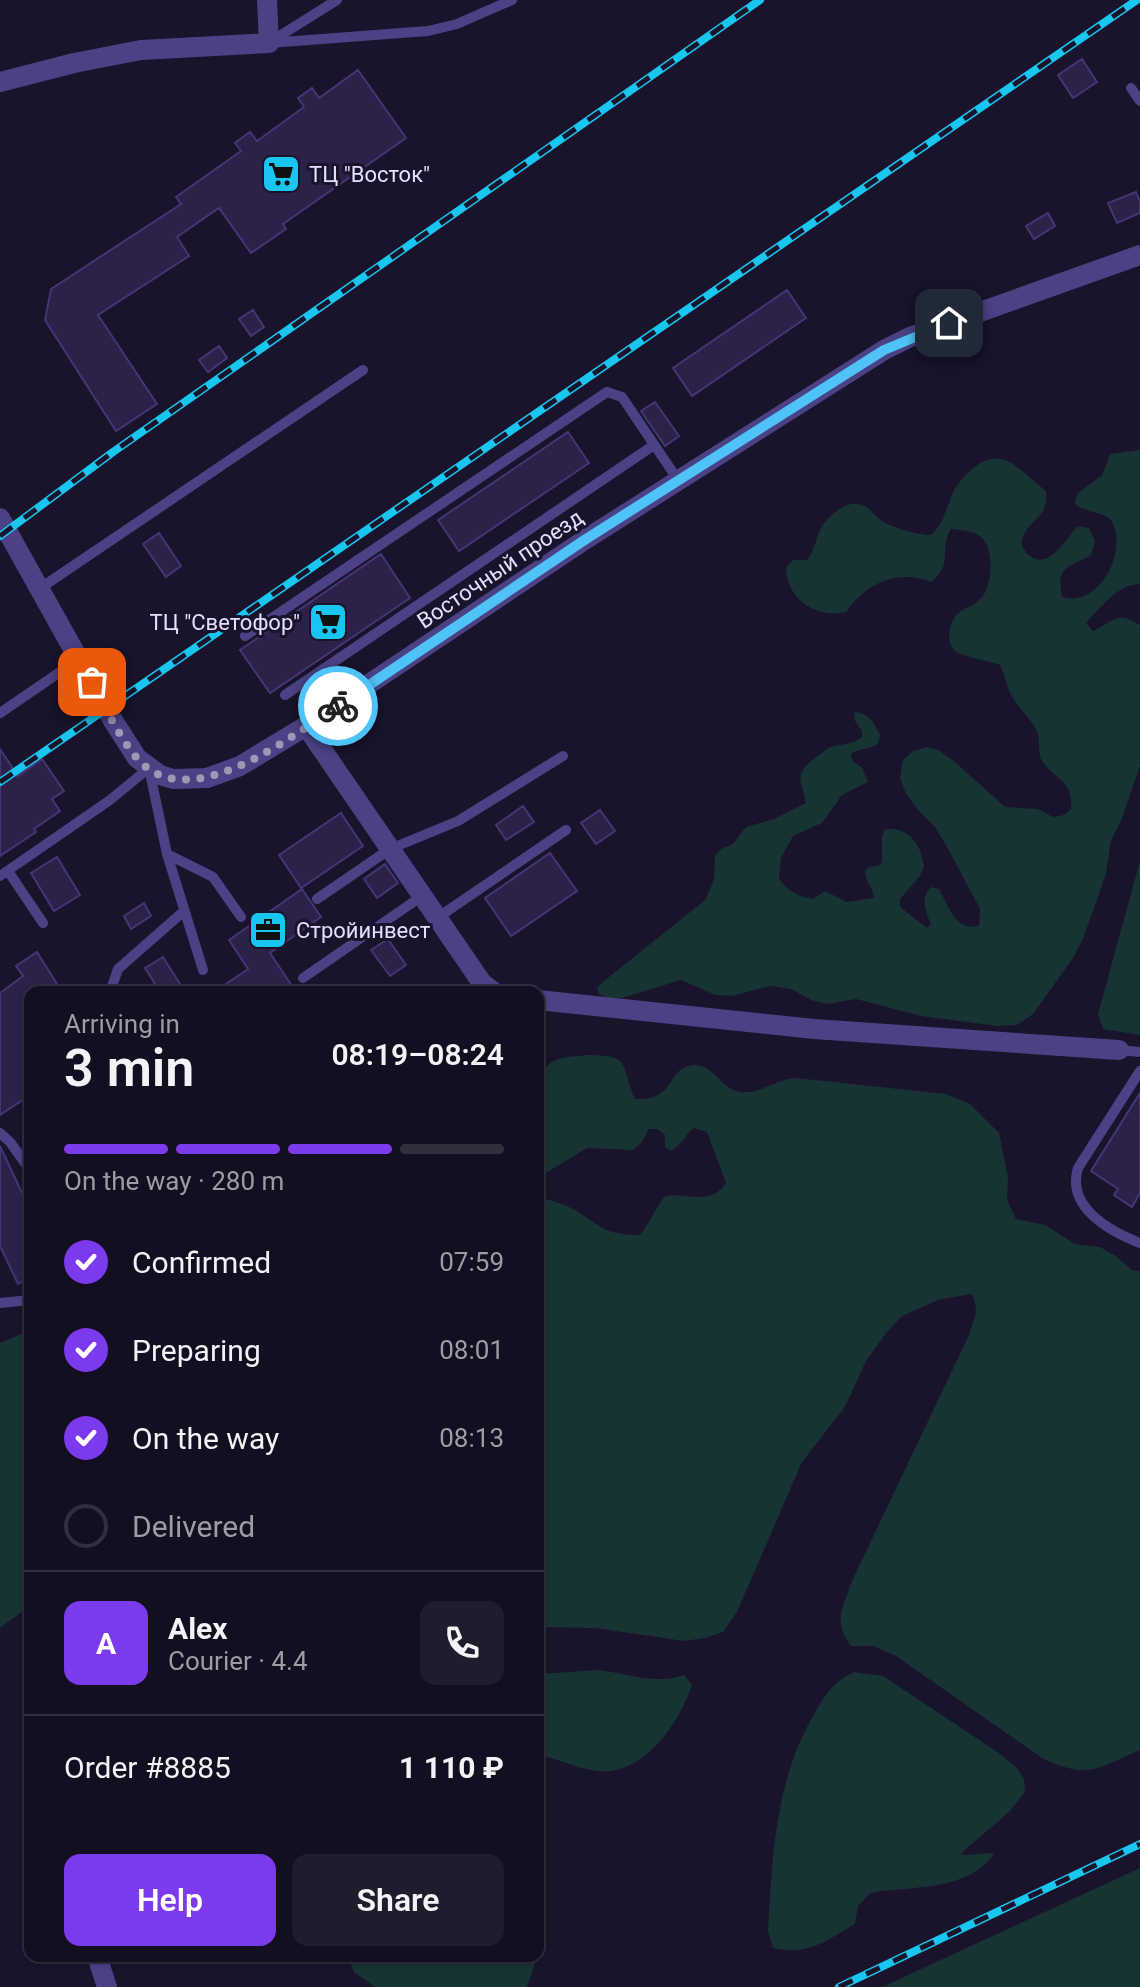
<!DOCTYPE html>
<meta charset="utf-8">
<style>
:root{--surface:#130e20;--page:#201c2d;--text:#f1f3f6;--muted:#9d9ca5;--line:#322e3e;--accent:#7c3aed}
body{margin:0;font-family:Roboto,sans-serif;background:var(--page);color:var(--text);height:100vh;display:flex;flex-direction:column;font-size:30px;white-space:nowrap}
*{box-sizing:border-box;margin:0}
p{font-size:26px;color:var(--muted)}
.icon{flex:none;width:44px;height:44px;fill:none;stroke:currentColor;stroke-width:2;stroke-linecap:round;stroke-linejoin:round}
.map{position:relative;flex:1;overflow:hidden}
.panel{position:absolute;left:24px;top:986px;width:520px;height:976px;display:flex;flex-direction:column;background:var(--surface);border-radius:16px;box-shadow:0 2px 6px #0004,0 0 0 2px var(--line)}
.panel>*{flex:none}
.pin{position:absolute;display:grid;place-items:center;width:68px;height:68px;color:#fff;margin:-34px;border-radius:16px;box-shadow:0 4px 12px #0006}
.courier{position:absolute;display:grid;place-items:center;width:80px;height:80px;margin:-40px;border:6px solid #4fc3f7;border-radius:50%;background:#fff;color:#222;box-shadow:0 2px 10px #0007}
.headline em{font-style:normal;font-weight:600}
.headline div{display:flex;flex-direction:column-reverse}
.headline{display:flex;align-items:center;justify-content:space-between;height:136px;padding:0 40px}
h1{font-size:52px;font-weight:600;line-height:60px}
.bar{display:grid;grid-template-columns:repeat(4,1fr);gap:12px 8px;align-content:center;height:96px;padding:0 40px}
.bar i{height:10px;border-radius:6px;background:var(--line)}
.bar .on{background:var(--accent)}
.bar p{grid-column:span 4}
.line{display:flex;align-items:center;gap:20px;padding:0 40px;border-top:2px solid var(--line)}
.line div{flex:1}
.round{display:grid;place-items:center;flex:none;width:84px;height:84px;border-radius:16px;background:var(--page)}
ol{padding:0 40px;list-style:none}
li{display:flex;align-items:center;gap:24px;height:88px}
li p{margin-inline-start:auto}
li .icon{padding:8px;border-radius:50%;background:var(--accent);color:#fff;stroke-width:4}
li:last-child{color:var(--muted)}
li i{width:44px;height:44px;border:4px solid var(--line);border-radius:50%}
.button{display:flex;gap:16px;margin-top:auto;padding:16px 40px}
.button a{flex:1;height:92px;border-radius:16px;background:var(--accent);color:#fff;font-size:32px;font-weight:600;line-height:92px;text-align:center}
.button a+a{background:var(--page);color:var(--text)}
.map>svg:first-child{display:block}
</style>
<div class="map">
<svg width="1140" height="1987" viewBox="0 0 1140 1987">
<rect width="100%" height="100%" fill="#19132b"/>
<path fill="#173334" d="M1140 450V584C1117 585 1101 607 1086 623L1093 631C1114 621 1118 610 1140 625V766L1121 821 1111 840 1106 874 1083 939 1073 958 1033 1014 1017 1025 997 1026 921 1016 856 999 827 1004 811 1000 791 989 770 986 732 996 715 995 681 980 622 998 611 999 599 994 597 988 604 981 705 900 714 880 715 855 721 849 733 844 746 827 774 819 806 803C802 781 792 775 815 758 820 755 826 748 831 747 844 743 850 746 862 737V731L855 721 854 712C869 713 874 722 880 735L878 744C868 750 860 748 850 754L853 761 862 768 868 782 842 795 822 823 793 836 781 858 779 879C788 891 799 897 813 899L825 891 847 902 874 898C873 887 865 882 865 871L869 867 878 866 882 862V836L885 829C909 827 922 845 924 867L920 876 900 899V907L927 928 931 924C925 911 920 898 931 887L939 889C949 906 954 931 979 926L980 909 947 847 935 827 919 811 906 794 900 778 903 760 913 751 927 747 938 750 954 761 1005 807 1038 809 1053 817 1064 815 1071 809C1073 779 1057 782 1043 762 1036 752 1041 742 1037 732 1031 718 1018 708 1011 695 1006 685 1005 675 1000 665 990 661 957 656 953 649 946 640 949 623 957 614 964 607 976 606 983 596 992 583 995 549 981 537 972 530 961 530 951 529 938 550 955 563 931 582 897 569 867 583 846 612 816 619 786 599 786 567L793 560H807C817 548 816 531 826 521 838 508 852 497 869 509 872 511 874 515 878 518 889 527 917 535 931 535 943 524 946 510 952 495 956 485 963 477 971 470 1002 442 1020 471 1046 491 1050 519 1027 519 1022 540 1021 546 1025 552 1030 556 1050 570 1066 538 1078 526L1089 528 1095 541 1091 555C1068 568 1056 565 1062 597 1099 608 1128 552 1112 522 1106 511 1084 513 1074 503L1078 493 1102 475 1110 454Z
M1140 861V1035L1103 1029 1098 1014Z
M586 1055C632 1055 620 1063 635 1099 679 1101 664 1067 695 1065 711 1064 722 1087 736 1091 757 1097 775 1079 796 1078L946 1094 970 1104 999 1133 1008 1177 1007 1200 1016 1219 1045 1225 1075 1244 1100 1247 1116 1256 1133 1271H1140V1750C1096 1769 1088 1780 1042 1758L896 1656 873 1646H851C832 1621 843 1608 852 1581L968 1337C973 1322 981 1308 971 1294L938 1300 902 1316 887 1332 866 1361 845 1407 802 1462 737 1612 723 1632 705 1638 684 1641 595 1628 538 1627V1197C550 1200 564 1204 575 1210 604 1228 603 1234 640 1235 650 1223 655 1208 665 1196 689 1192 710 1207 726 1183L707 1132 694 1128C685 1135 682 1145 671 1151L665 1147V1135L657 1129H649L642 1142 633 1150 587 1148 546 1173 538 1175C538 1150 530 1079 549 1064 559 1056 575 1057 586 1055Z
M30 1330V1606L0 1628V1343Z
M599 1670C629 1674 655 1685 684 1675L692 1685C681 1719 650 1766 611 1771 586 1774 562 1759 538 1755V1674Z
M854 1672 883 1676 999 1753 1017 1768 1024 1779 1025 1792 1009 1812 960 1854C971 1857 982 1851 994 1854 968 1892 908 1886 870 1893L858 1906 855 1924C826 1941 808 1956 773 1948L768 1932C772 1857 775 1782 813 1716 823 1697 834 1681 854 1672Z
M538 1861C554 1904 542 1945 527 1987H375L354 1972 347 1956H538Z
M1140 1868V1987H882Z"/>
<path fill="#2d214a" stroke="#473474" stroke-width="2" d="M1082 59 1097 82 1073 98 1058 75Z
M358 70 406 138 283 224 286 229 251 253 219 208 177 237 189 256 98 315 157 404 116 431 45 320 51 289 181 204 176 197 241 151 235 143 250 132 257 141 304 107 298 98 312 88 319 98Z
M1136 192 1140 202V213L1117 223 1108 203Z
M1048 213 1055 226 1034 239 1026 226Z
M787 290 806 318 692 396 673 368Z
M253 310 264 327 251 336 239 319Z
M219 346 227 358 208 372 199 360Z
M655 402 679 436 665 446 641 411Z
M568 432 589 463 459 551 438 520Z
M159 533 181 566 166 577 143 544Z
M381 554 410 598 270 693 240 650Z
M0 749 18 776 42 759 64 791 52 799 60 811 34 829 36 832 0 856Z
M523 806 534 822 506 840 496 825Z
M600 810 615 831 596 844 581 823Z
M341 813 363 846 301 888 279 855Z
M550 853 577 891 511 936 485 898Z
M57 857 80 895 54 911 31 873Z
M385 864 398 883 377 898 364 879Z
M302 889 321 917 270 953 296 992H214L248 969 229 940Z
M144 903 151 916 131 929 124 916Z
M388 939 406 965 390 976 371 950Z
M37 952 62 992H30V1095L0 1115V993L23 976 16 966Z
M163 957 185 992H160L145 968Z
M1140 1093V1193L1132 1207 1114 1195 1118 1189 1091 1171Z
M0 1146 30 1210V1278L18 1284 0 1246Z"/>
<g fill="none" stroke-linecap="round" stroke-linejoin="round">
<path stroke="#4b4286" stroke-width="10" d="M270 42 337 0
M269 43 428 31 457 24 512 0
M1131 88 1140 101
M39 589 363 370
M245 636 607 392 622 397 678 480
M285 695 654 445
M0 713 79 659
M167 854 213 877 241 917
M8 871 43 923
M0 876 110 800 149 768 167 854 203 970
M317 899 390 849 458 821 563 756
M437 918 566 830
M303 978 422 896
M110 992 118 969 184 911
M1119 1050 1140 1052
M1140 1071 1078 1168C1066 1207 1109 1231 1140 1243
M0 1133 10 1142 30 1170
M0 1303 30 1300"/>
<path stroke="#4b4286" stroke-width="20" d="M0 82 74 63 141 50 269 43 267 0
M0 518 112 719 137 758 160 775 173 779 207 778 240 766 306 726 586 539 884 350 910 337 1140 255
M306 726 482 983 494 992
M538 1000 814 1029 1119 1050
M97 1956 107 1987"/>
<g stroke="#19c6ef" stroke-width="8">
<path id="rail" d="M0 536 113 452 760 0
M0 782 1137 0
M839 1987 1140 1844"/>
</g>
<use href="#rail" stroke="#19132b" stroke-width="5" stroke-dasharray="15" stroke-linecap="butt"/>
</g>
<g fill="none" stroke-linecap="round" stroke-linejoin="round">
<path stroke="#9e98b4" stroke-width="8" stroke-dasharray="0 14.4" d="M92 682C105 707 118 735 136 757 187 819 290 737 338 706"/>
<path stroke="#4fc3f7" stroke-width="10" d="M338 706 586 539 884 350 949 323"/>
</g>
<defs>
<g id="supermarket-square" transform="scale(2)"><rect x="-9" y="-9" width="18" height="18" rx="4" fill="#19c6ef" stroke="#19132b"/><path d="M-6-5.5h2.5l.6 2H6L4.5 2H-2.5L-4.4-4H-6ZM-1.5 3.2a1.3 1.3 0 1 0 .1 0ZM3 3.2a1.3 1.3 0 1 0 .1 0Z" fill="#111"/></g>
<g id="office-square" transform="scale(2)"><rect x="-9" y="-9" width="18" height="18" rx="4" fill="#19c6ef" stroke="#19132b"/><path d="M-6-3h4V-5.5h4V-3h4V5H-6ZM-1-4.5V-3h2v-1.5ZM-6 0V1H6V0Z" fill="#111"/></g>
</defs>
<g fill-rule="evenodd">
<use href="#supermarket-square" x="281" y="174"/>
<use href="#supermarket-square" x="328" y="622"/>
<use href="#office-square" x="268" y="930"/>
</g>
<g text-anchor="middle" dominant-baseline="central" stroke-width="6" stroke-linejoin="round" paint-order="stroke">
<g font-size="22" fill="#e5dffd" stroke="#19132b" text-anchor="start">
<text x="309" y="174">ТЦ "Восток"</text>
<text x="300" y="622" text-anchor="end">ТЦ "Светофор"</text>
<text x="296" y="930">Стройинвест</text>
</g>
<g font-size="22" fill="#e5dffd" stroke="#19132b">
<text transform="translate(500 569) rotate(-34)">Восточный проезд</text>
</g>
</g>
</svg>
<div class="pin" style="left:92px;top:682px;background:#ea580c"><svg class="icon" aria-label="bag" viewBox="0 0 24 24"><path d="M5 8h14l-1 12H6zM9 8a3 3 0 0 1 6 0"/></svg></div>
<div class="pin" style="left:949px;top:323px;background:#1f2937"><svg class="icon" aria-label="home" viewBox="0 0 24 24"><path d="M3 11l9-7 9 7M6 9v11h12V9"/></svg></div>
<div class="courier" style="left:338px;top:706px"><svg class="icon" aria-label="bike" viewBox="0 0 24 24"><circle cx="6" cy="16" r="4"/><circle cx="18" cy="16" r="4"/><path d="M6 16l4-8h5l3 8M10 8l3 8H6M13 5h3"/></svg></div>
<section class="panel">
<div class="headline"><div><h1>3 min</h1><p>Arriving in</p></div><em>08:19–08:24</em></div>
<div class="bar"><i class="on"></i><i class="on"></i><i class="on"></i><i></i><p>On the way · 280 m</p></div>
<ol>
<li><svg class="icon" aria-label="check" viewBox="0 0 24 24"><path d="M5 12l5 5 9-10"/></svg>Confirmed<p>07:59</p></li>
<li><svg class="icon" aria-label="check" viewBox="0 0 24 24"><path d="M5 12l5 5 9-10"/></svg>Preparing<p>08:01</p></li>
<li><svg class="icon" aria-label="check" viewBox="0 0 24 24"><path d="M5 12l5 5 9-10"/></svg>On the way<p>08:13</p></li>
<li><i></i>Delivered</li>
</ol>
<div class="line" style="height:144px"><b class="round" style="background:var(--accent);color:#fff">A</b><div><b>Alex</b><p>Courier · 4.4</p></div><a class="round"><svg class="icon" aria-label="phone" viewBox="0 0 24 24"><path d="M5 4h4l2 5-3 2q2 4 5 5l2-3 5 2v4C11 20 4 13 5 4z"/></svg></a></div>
<div class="line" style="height:104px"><div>Order #8885</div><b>1 110 ₽</b></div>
<div class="button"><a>Help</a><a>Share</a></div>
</section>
</div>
